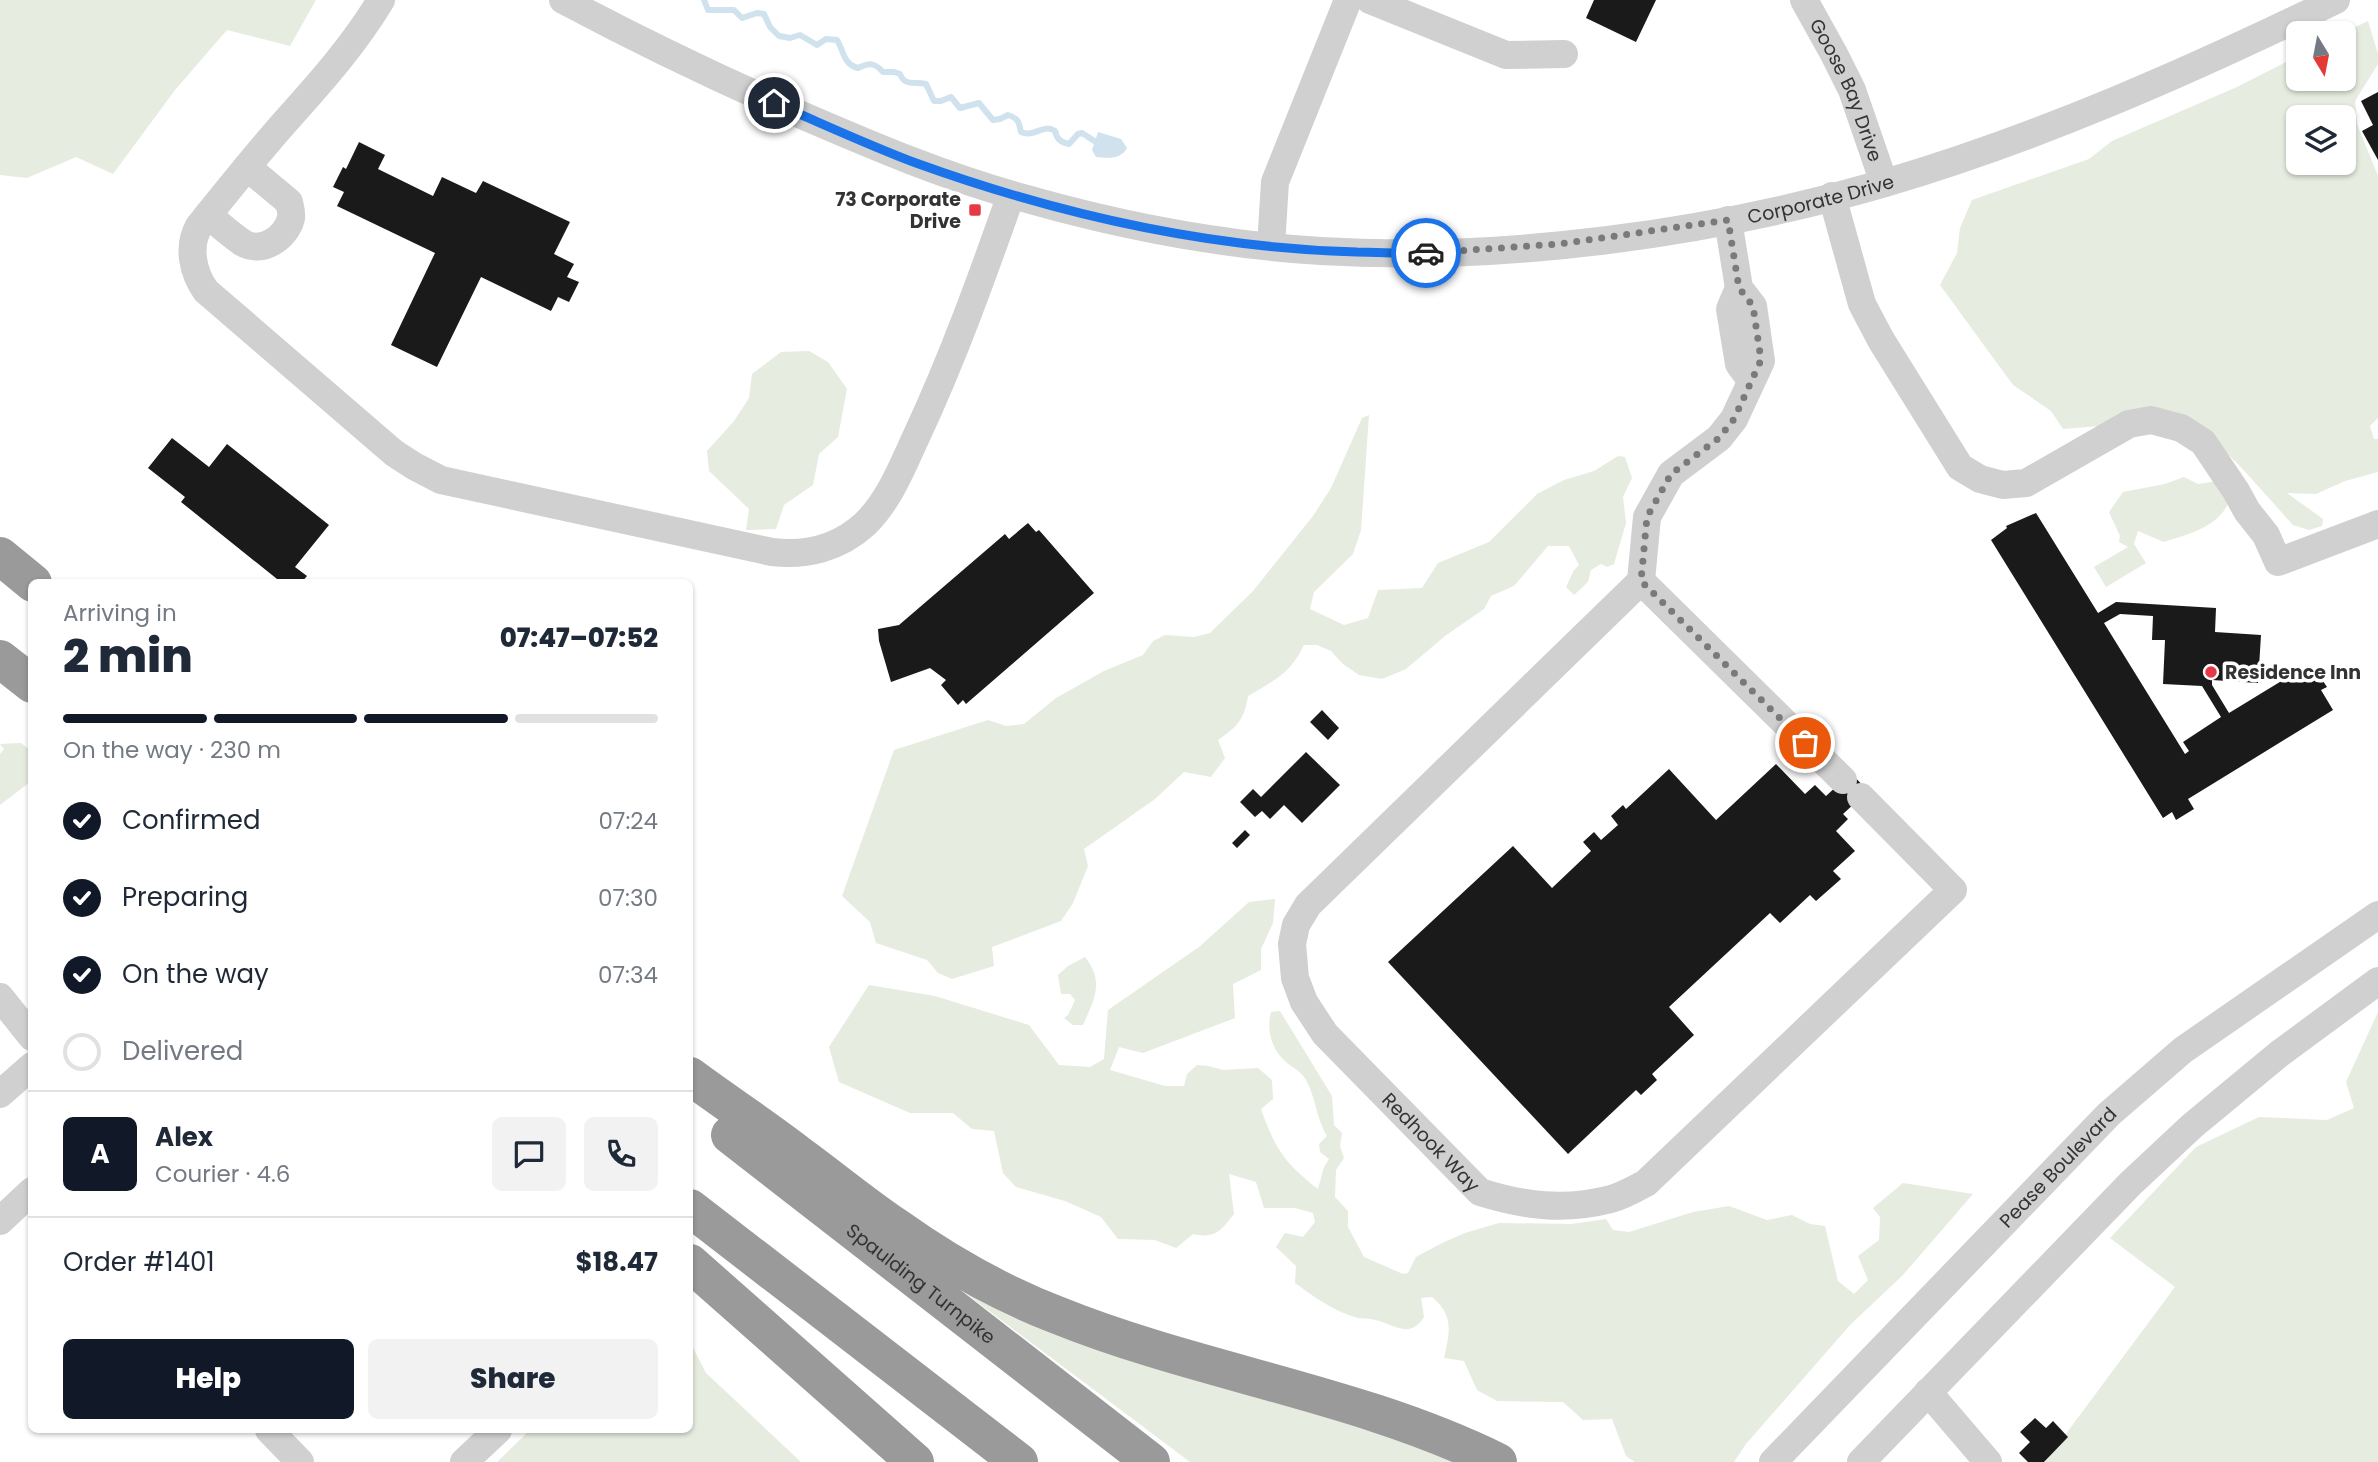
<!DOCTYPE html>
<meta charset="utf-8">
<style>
:root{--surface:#fff;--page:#f2f2f3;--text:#1f2937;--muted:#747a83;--line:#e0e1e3;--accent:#111827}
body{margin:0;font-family:Poppins,sans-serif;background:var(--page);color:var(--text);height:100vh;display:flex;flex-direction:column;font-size:26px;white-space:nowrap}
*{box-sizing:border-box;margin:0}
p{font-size:23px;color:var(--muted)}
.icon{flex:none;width:38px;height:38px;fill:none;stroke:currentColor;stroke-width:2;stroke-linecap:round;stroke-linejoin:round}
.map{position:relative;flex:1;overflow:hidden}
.drawer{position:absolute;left:28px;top:579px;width:665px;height:854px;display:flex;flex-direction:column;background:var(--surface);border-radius:10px;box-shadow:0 2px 5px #0004}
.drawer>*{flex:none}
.needle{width:46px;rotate:170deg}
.tools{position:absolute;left:2286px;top:21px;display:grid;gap:14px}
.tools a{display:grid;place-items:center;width:70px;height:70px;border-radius:10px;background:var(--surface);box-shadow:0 2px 5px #0004;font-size:35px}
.pin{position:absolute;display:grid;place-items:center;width:60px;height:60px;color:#fff;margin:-30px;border:4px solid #fff;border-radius:50%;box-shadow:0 2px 7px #0007}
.courier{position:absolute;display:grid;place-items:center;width:70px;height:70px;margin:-35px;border:5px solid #1a73e8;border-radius:50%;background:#fff;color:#222;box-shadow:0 2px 9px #0007}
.head em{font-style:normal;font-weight:800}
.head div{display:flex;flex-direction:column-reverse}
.head{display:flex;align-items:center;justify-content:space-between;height:119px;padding:0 35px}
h1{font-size:46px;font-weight:800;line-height:52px}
.bar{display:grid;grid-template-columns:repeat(4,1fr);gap:10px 7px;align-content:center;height:84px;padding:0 35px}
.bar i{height:9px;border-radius:5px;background:var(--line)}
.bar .active{background:var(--accent)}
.bar p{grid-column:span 4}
.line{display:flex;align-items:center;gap:18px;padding:0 35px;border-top:2px solid var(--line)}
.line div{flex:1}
.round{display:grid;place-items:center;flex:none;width:74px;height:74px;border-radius:10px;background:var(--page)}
ol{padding:0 35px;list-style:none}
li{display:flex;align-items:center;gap:21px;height:77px}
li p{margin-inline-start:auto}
li .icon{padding:7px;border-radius:50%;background:var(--accent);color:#fff;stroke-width:4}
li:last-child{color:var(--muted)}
li i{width:38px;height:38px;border:4px solid var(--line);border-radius:50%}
.primary-button{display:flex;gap:14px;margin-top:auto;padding:14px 35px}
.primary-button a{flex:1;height:80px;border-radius:10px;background:var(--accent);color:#fff;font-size:28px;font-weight:800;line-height:80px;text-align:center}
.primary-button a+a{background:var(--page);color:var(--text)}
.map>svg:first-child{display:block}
</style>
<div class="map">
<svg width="2378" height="1462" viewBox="0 0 2378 1462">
<rect width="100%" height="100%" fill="#fff"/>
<path fill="#e6ecdf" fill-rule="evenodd" d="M0 0H316L290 46 227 30 175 90 113 174 76 157 27 178 0 175Z
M2368 21 2378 54V64L2355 101 2357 124 2378 176V418L2370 426 2374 439H2378V472L2345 481 2316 494 2287 493 2323 519 2322 526 2309 530 2293 525 2240 466 2209 436 2100 426 2063 429 2051 411 2013 385 1940 285 1957 253 1960 228 1972 200 2089 159 2112 141 2237 87 2298 56V79H2343V33ZM2298 117H2343V163H2298Z
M809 351 828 362 847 389 838 437 819 454 813 485 784 505 776 529 746 530 749 509 709 471 707 451 734 421 749 398 752 374 781 352Z
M1369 415 1361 530 1353 554 1314 592 1310 609 1344 625 1368 618 1378 590 1422 588 1438 563 1489 542 1537 494 1564 480 1594 471 1618 456 1625 457 1632 478 1623 497 1626 523 1614 564 1607 567 1601 564 1591 570 1588 582 1574 595 1566 587 1574 570 1579 565 1569 546H1548L1514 586 1491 596 1484 609 1445 636 1406 669 1382 679 1359 675 1343 664 1331 651 1317 645H1304C1290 674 1275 680 1248 696 1244 720 1238 726 1218 740L1225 758 1211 777 1184 772 1155 799 1084 849 1088 866 1073 903 1061 921 992 947 994 966 952 979 938 973 927 960 876 943 870 922 842 896 894 750 988 720 1006 726 1024 724 1056 698 1104 671 1143 655 1153 641 1165 635 1194 637 1210 633 1253 591 1313 516 1331 488 1362 418Z
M2184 477 2198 484 2217 481 2228 504C2216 528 2188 534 2164 542L2138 531 2134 544 2146 563 2106 587 2094 567 2128 547 2119 542 2120 536 2109 512 2123 492 2165 484Z
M21 743 31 751V783L30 782 0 805V754L4 749 0 744Z
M1275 899 1273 923 1261 949V970L1233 984 1235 1018 1143 1053 1119 1047 1110 1070 1165 1086H1184L1187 1074 1197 1065 1208 1066 1223 1070 1258 1068 1272 1080 1273 1099 1261 1109C1275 1149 1285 1163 1318 1189L1324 1167 1329 1159 1320 1152 1319 1144 1327 1136C1316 1118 1316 1098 1306 1080 1301 1071 1293 1068 1286 1062 1272 1050 1266 1031 1271 1012L1280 1011 1332 1096 1334 1125 1342 1133 1340 1146 1344 1158 1336 1170 1335 1197 1348 1211V1227L1364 1257 1403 1274 1408 1273 1416 1257 1442 1243 1465 1233 1499 1223 1571 1224 1606 1219 1613 1230 1629 1232 1693 1212 1729 1206 1767 1220 1792 1215 1810 1224 1825 1226 1838 1281 1854 1294 1868 1280 1858 1256 1879 1240 1880 1217 1873 1208 1903 1183 1973 1194 1903 1275 1850 1325 1746 1444 1734 1462H1635L1626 1456 1612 1419 1583 1420 1563 1402 1497 1401 1477 1390 1464 1361 1444 1358C1450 1332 1454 1315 1432 1297L1421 1298 1424 1317C1409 1340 1395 1324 1375 1320 1370 1318 1364 1319 1358 1318 1335 1312 1314 1297 1295 1283L1296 1266 1276 1247 1285 1233 1303 1237 1315 1222 1313 1213 1295 1208H1264L1256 1182 1229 1174 1234 1214C1221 1231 1215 1239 1193 1234L1176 1248 1155 1240 1118 1239 1101 1217 1065 1201 1016 1187 1003 1173 994 1131 972 1129 953 1113H910L839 1082 829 1047 869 985 935 996 1029 1025 1059 1065 1090 1067 1104 1059 1108 1010 1199 947 1249 902Z
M1085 957C1105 982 1094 1000 1083 1025H1073L1064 1018 1068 1015 1075 1000 1070 994H1061L1058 975 1068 966Z
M2378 1012V1462H2045L2175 1287 2110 1238 2196 1147 2259 1117 2327 1120 2354 1108 2346 1082Z
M932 1268 1470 1462H1190Z
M690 1342 706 1373 801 1462H497L530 1430H690Z"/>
<path fill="#cfe2ee" d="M1098 132 1121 139 1127 148C1120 160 1108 158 1096 157L1092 150Z"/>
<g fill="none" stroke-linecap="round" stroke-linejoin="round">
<path stroke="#cfe2ee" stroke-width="6" d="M704 0 708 10H734L742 18 757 13 764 14 770 27 779 36 790 38 800 35 817 45 826 39 837 40C844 51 843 64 858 68 869 63 874 62 883 72H894L900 74C905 87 915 81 926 84L934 101H941L951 97 960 108 979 103 993 120 1000 119 1008 115C1018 118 1019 122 1021 132 1035 138 1043 123 1055 131 1057 139 1060 142 1069 144L1078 134 1082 133 1099 144"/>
</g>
<path fill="#1a1a1a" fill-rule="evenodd" d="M1594 0H1656L1636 42 1586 18Z
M2378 92V160L2362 131 2373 125 2361 101Z
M359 142 385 155 378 169 433 196 442 177 476 193 483 181 570 222 554 254 574 264 567 277 579 282 569 302 558 297 551 311 481 277 437 367 391 345 435 253 337 206 344 192 333 187 343 167 346 169Z
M172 438 209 467 227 444 329 525 295 567 307 576 301 583H282L181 502 185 497 148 468Z
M2036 513 2098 613 2116 602 2216 608 2215 632 2261 635 2258 683 2212 680V685L2229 713 2306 666 2316 682 2321 678 2327 687 2321 690 2333 710 2188 799 2194 809 2176 820 2172 812 2163 818 1991 540 2007 528 2006 526ZM2120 614 2153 616 2152 640H2165L2163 684 2202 686 2221 717 2183 742 2189 751 2185 754 2104 623Z
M1028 523 1036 532 1039 530 1094 593 966 704 963 700 958 705 941 685 946 680 930 668 891 682 879 641 878 629 899 625 1005 534 1009 539Z
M1322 710 1339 728 1328 740 1310 722Z
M1306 752 1340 785 1302 823 1284 805 1270 819 1262 811 1255 817 1240 802 1253 789 1261 797Z
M1776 764 1805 794 1815 785 1826 796 1851 773 1868 791 1843 814 1848 819 1836 831 1855 851 1833 871 1841 879 1816 901 1810 895 1780 923 1770 913 1669 1007 1694 1035 1652 1074 1657 1080 1641 1095 1636 1090 1568 1154 1388 962 1513 846 1552 888 1591 851 1583 842 1594 832 1601 840 1618 825 1611 816 1623 805 1626 809 1669 769 1716 820Z
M1245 830 1250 835 1237 848 1232 843Z
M2035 1418 2046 1428 2053 1421 2068 1437 2044 1462H2028L2019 1453 2030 1442 2020 1432Z"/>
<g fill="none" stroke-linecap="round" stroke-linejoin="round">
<g stroke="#d0d0d0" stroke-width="28">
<path d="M381 0C354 45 320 83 285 122 255 156 227 191 199 226 187 247 193 273 206 291L394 453 414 466 441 480 772 552C806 556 839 548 865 524 889 501 902 467 916 437 953 358 982 277 1011 195"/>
<path id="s1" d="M563 0C640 41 719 79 799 114 873 146 948 178 1027 199 1122 226 1222 245 1321 251 1504 262 1710 234 1885 183 2041 137 2190 71 2336 0"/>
<path d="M1370 0 1506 55 1564 54"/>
<path id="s2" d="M1804 0 1834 54 1852 90 1884 183"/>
<path d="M1832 196 1862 304 1881 340 1960 467 1980 479 2003 485 2026 483 2129 424 2151 420 2181 428 2203 442 2236 491 2247 511 2266 535 2278 562 2378 524"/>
<path d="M208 215C219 224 231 235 243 243 262 254 286 238 291 218 292 213 290 207 289 202L247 167"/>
<path id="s3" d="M1728 220 1739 288 1753 306 1761 361 1734 419 1719 438 1671 474 1647 517 1641 581 1308 905 1296 925 1292 944 1295 978 1304 1002 1325 1034 1480 1192C1524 1206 1565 1211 1611 1199 1623 1196 1635 1189 1646 1183L1953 890 1861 797"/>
<path d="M1271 246 1275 182 1348 0"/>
<path d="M1739 288 1730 309 1739 364 1751 380"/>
<path d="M1641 581 1843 780"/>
<path d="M0 997 32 1037"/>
<path d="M0 1094 32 1066"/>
<path d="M0 1221 32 1191"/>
<path d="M1928 1392 1988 1462"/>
<path d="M269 1430 300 1462"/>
<path d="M464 1462 498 1430"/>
<path id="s4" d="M1773 1462 2109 1114 2183 1050 2378 915"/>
<path d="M1861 1462 2130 1184 2192 1126 2279 1054 2378 981"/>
</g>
<g stroke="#9a9a9a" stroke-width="38">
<path d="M0 556 33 583"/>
<path d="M0 659 32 684"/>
<path d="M690 1076C725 1102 762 1126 797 1153 830 1177 861 1203 895 1226 944 1261 1000 1293 1057 1315 1201 1373 1358 1393 1498 1462"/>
<path id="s5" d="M730 1135 1151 1462"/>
<path d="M690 1208 1019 1462"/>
<path d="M690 1263 915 1462"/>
</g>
</g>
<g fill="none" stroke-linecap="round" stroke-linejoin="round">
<path stroke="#7a7a7a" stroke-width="7" stroke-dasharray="0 12.6" d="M1426 253 1559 244 1728 220 1739 288 1753 306 1761 360 1734 419 1719 438 1671 474 1647 517 1641 581 1805 743"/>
<path stroke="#1a73e8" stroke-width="9" d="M774 103C821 123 868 145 916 163 1057 214 1207 248 1357 252 1380 252 1403 254 1426 253"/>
</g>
<g fill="#e63946" stroke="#fff" stroke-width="2.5">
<rect x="968" y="203" width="14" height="14" rx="3.5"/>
<circle cx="2211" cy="672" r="7"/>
</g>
<g text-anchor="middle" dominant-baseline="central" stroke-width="7" stroke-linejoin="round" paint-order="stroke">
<g font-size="19" fill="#333" stroke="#fff">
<text stroke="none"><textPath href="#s2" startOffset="100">Goose Bay Drive</textPath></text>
<text stroke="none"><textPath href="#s1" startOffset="1309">Corporate Drive</textPath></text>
<text stroke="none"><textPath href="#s3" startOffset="1166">Redhook Way</textPath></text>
<text stroke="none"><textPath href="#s4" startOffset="410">Pease Boulevard</textPath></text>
<text stroke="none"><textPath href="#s5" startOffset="242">Spaulding Turnpike</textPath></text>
</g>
<g font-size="19" font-weight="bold" fill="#333" stroke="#fff" text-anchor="end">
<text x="961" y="199">73 Corporate<tspan x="961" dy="22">Drive</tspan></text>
<text x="2225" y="672" text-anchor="start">Residence Inn</text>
</g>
</g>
</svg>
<div class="tools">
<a><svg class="needle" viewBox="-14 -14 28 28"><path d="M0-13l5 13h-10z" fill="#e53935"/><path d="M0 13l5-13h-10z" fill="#747a83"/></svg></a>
<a><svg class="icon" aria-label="layers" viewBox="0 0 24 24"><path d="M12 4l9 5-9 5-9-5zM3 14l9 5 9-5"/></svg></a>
</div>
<div class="pin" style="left:1805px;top:743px;background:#ea580c"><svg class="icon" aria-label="bag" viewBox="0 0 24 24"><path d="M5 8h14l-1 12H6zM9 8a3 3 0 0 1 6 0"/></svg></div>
<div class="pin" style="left:774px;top:103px;background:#1f2937"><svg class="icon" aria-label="home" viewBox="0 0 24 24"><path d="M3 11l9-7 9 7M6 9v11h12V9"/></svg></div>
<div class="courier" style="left:1426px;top:253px"><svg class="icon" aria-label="car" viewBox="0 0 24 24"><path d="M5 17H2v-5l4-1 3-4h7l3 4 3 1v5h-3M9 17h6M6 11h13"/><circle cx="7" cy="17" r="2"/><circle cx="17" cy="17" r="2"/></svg></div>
<section class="drawer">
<div class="head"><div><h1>2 min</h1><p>Arriving in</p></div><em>07:47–07:52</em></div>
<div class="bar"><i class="active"></i><i class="active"></i><i class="active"></i><i></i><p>On the way · 230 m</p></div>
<ol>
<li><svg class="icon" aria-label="check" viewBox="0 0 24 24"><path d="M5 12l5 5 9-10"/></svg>Confirmed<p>07:24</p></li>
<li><svg class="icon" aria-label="check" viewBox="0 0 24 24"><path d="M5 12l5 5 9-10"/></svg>Preparing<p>07:30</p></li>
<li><svg class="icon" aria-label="check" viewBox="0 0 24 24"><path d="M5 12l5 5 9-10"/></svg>On the way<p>07:34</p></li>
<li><i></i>Delivered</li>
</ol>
<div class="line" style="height:126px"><b class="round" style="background:var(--accent);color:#fff">A</b><div><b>Alex</b><p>Courier · 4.6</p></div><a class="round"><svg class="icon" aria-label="chat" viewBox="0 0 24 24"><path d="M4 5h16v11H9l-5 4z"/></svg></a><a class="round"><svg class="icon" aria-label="phone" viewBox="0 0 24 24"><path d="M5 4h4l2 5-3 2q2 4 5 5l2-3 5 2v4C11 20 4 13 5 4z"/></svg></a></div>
<div class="line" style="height:91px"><div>Order #1401</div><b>$18.47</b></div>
<div class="primary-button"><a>Help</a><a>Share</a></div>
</section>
</div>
